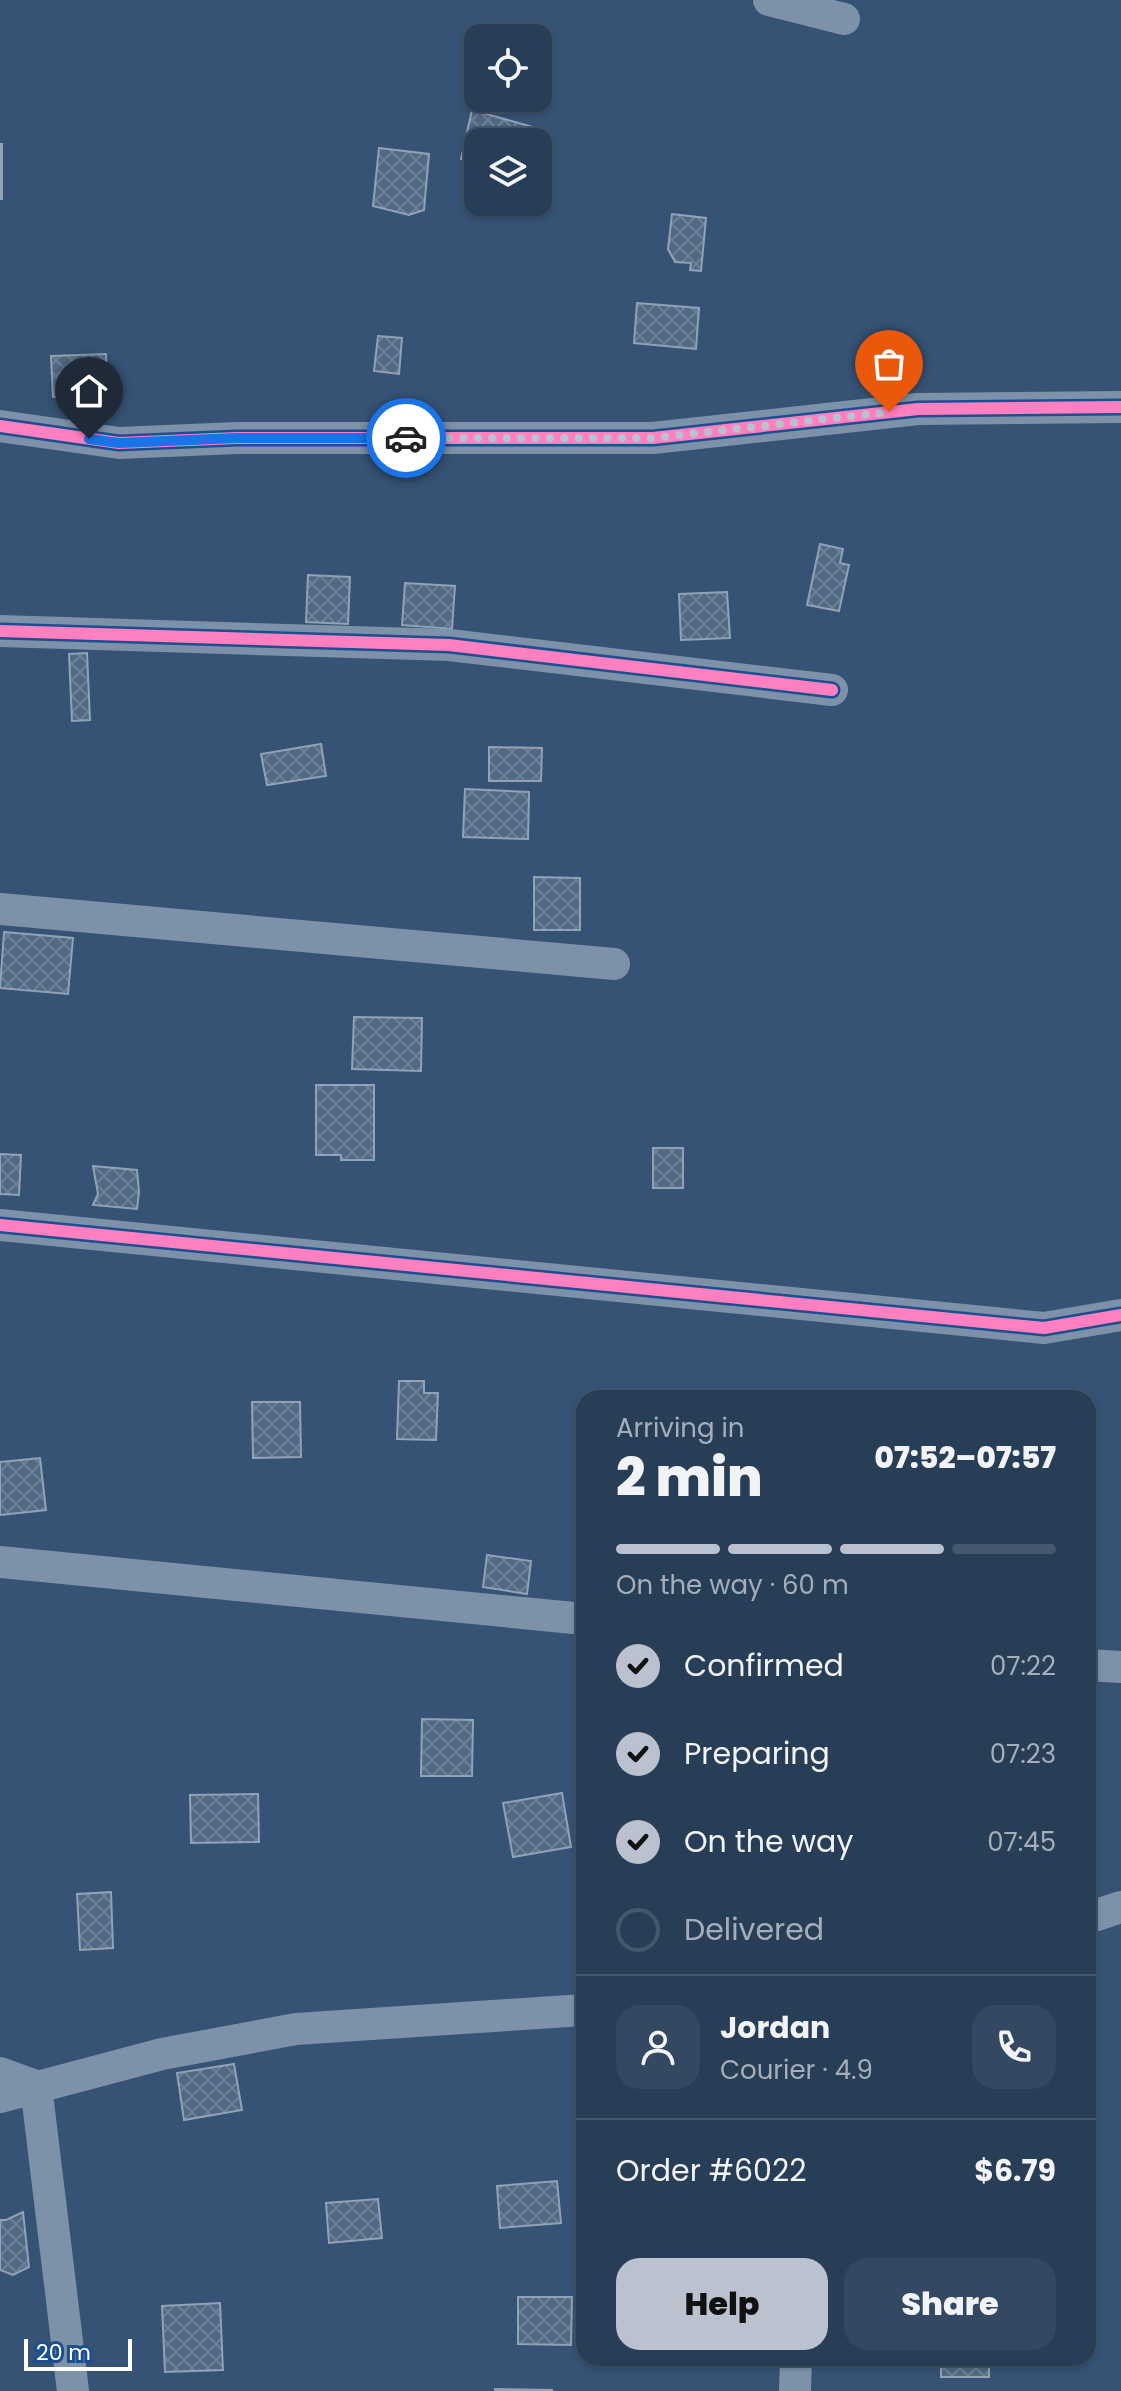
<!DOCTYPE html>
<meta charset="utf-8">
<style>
:root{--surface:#283e57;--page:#344961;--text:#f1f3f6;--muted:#a5aeba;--line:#44576d;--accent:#b9c2ce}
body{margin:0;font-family:Poppins,sans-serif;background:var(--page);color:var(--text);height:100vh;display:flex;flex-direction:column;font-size:30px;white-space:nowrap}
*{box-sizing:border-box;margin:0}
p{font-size:26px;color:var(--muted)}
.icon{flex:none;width:44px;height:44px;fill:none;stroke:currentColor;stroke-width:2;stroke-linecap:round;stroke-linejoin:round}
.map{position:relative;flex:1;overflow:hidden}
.panel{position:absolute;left:576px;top:1390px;width:520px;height:976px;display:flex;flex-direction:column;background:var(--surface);border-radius:24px;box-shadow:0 2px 6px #0004,0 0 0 2px var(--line)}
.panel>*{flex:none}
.buttons{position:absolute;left:464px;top:24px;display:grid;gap:16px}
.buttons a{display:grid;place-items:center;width:88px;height:88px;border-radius:16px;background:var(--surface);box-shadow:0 2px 6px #0004,0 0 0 2px var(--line);font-size:40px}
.scale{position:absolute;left:24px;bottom:20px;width:108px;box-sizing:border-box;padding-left:8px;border:4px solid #fff;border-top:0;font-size:22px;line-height:28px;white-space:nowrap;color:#fff;-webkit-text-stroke:6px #1b4f8f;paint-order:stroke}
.pin{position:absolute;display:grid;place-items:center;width:68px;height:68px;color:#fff;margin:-82px -34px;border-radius:50% 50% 50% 0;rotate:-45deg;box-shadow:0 0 8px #0007}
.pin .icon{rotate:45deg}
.courier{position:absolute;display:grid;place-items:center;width:80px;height:80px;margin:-40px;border:6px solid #1a73e8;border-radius:50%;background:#fff;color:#222;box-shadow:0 2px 10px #0007}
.overview em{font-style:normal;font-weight:800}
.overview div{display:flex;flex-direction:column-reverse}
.overview{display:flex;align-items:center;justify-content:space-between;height:136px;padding:0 40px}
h1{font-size:52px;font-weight:800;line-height:60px}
.bar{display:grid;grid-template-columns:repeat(4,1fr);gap:12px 8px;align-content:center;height:96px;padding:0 40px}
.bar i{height:10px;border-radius:6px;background:var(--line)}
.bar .current{background:var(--accent)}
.bar p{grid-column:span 4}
.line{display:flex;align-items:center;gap:20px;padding:0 40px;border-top:2px solid var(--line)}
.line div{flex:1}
.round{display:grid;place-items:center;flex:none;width:84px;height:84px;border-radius:24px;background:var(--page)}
ol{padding:0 40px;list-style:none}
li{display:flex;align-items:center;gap:24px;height:88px}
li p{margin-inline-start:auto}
li .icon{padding:8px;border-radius:50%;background:var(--accent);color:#111;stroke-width:4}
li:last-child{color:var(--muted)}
li i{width:44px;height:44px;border:4px solid var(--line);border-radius:50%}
.cta{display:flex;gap:16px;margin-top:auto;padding:16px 40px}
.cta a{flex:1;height:92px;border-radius:24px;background:var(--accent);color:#111;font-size:32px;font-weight:800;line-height:92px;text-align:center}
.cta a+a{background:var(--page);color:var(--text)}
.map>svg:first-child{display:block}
</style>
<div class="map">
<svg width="1121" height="2391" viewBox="0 0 1121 2391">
<defs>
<pattern id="building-cross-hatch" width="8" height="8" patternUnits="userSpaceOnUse" patternTransform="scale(2)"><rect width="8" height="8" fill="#526984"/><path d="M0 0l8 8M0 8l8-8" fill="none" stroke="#6c8096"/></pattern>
</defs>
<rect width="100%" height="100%" fill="#365274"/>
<path fill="url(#building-cross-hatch)" stroke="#92a2b6" stroke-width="2" d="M472 110 533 127V142H478V163L461 159Z
M0 144H2V199H0Z
M379 148 429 154 424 210 409 215 373 206Z
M672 214 706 218 701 271 690 270 691 263 675 262 668 249Z
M637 303 699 308 696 349 634 343Z
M378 336 402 338 399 374 374 371Z
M106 354 108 394 53 397 51 356Z
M820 544 843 549 840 563 849 565 839 611 807 605Z
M308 575 350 577 348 624 306 622Z
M405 583 455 586 452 629 402 625Z
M727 592 730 638 681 640 679 594Z
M87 653 90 720 72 721 69 654Z
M321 744 326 776 267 785 261 754Z
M489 747 542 748 541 781H489Z
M465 789 529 792 528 839 463 837Z
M534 877 580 878V930H534Z
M4 932 73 938 68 994 0 988Z
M354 1017 422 1018 421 1071 352 1069Z
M316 1085H374V1160H341V1155H316Z
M653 1148H683V1188H653Z
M0 1154 21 1155 19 1195 0 1194Z
M93 1166 137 1170 139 1192 137 1209 93 1205 98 1194Z
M399 1381H424V1393H438L436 1440 397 1439Z
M252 1402H300L301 1457 253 1458Z
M40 1458 46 1510 0 1515V1462Z
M487 1555 531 1561 527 1594 483 1587Z
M422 1719 473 1720 472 1776H421Z
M562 1793 571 1847 513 1857 503 1803Z
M258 1794 259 1842 191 1843 190 1795Z
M111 1892 113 1948 80 1950 77 1894Z
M234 2064 242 2110 184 2120 177 2073Z
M557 2181 561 2223 500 2228 497 2186Z
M378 2199 382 2238 329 2243 326 2203Z
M23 2212 29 2267 13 2275 0 2270V2220H6Z
M518 2297H572L571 2345 518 2344Z
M220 2303 223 2370 165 2372 162 2306Z
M941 2358H989V2377H941Z
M495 2389 552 2390V2391H495Z"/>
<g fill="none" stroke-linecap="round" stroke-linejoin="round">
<path stroke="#7d92a8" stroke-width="32" d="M769 0 844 19
M0 426 119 443 237 438H653L918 409 1121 407
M0 631 449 645 832 690
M0 909 614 964
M0 1225 1044 1328 1121 1315
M0 1562 584 1619
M1088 1665 1121 1667
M1088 1918 1121 1907
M0 2073 36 2086 73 2391
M0 2097 162 2054 296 2029 584 2010
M795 2391 796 2358"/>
<g stroke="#1b4f8f" stroke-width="17">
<path id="cycleway" d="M0 426 119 443 237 438H653L918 409 1121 407
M0 631 449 645 832 690
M0 1225 1044 1328 1121 1315"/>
</g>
<use href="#cycleway" stroke="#ff80c0" stroke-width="12"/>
</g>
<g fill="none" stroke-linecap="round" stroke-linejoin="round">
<path stroke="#b9c2ce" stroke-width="8" stroke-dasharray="0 14.4" d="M406 438H653L889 412"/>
<path stroke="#1a73e8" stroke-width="10" d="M89 439 119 443 237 438H406"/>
</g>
</svg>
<div class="buttons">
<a><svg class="icon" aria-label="locate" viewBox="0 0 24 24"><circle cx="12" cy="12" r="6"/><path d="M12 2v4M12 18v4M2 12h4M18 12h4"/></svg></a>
<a><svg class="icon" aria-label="layers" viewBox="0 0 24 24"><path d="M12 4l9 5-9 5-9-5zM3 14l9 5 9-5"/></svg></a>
</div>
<div class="scale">20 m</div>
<div class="pin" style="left:889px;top:412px;background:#ea580c"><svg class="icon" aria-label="bag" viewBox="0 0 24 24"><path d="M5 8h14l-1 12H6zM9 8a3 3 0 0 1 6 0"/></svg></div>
<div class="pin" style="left:89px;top:439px;background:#1f2937"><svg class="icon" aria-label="home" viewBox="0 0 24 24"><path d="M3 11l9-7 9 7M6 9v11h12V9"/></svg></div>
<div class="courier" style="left:406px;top:438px"><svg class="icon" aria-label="car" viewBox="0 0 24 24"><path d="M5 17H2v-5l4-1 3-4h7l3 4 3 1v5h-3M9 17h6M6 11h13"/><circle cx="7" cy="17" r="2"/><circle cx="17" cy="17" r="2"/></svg></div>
<section class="panel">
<div class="overview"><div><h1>2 min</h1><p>Arriving in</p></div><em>07:52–07:57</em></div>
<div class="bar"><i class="current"></i><i class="current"></i><i class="current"></i><i></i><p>On the way · 60 m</p></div>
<ol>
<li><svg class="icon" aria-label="check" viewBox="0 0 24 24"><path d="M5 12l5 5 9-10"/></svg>Confirmed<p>07:22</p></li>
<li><svg class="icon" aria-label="check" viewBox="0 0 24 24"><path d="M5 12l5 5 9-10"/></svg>Preparing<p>07:23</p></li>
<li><svg class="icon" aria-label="check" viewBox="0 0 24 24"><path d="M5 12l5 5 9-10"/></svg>On the way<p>07:45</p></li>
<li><i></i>Delivered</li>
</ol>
<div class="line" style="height:144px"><a class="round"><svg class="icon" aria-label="person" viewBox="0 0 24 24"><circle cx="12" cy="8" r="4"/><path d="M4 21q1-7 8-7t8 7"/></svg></a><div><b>Jordan</b><p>Courier · 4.9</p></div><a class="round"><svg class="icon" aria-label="phone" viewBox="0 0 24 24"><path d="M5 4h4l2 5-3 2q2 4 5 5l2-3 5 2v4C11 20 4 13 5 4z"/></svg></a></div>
<div class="line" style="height:104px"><div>Order #6022</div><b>$6.79</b></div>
<div class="cta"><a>Help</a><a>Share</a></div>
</section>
</div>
